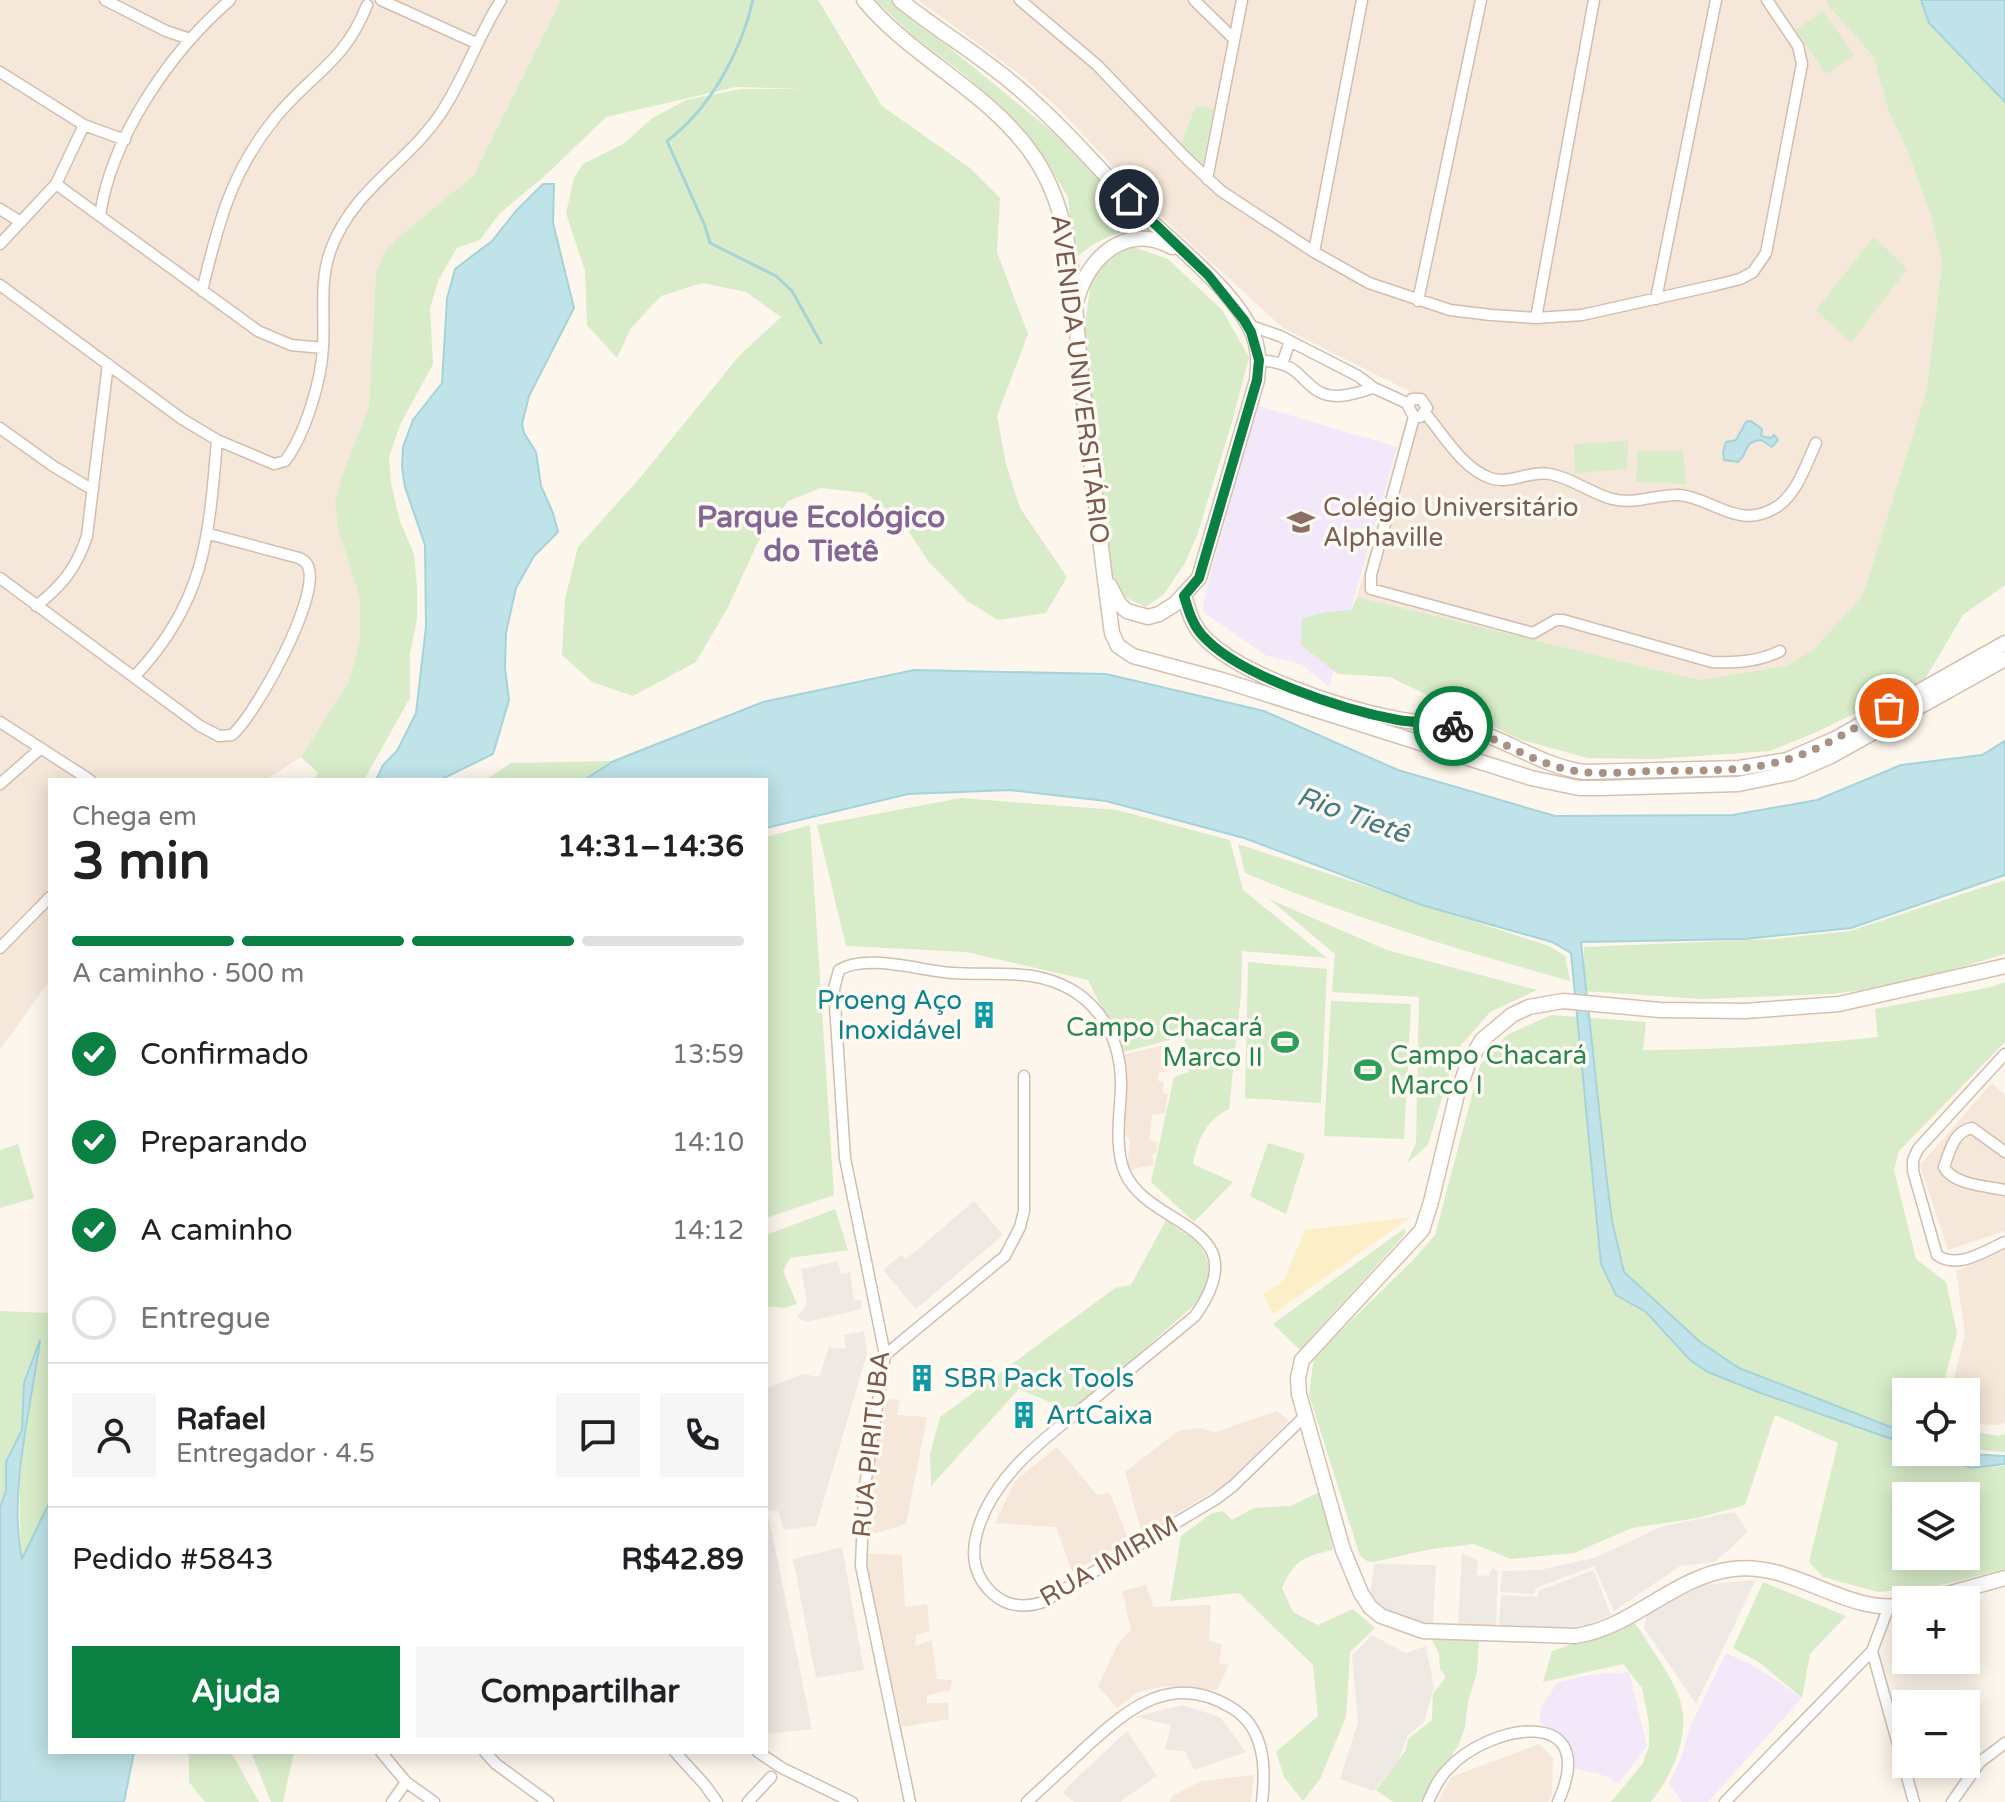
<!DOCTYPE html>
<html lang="pt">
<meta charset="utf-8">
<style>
:root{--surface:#fff;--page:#f6f6f6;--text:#202124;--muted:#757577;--line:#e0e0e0;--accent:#0b8043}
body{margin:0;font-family:"Varela Round",sans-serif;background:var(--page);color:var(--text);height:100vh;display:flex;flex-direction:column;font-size:30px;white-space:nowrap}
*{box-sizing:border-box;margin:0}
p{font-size:26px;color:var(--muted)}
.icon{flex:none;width:44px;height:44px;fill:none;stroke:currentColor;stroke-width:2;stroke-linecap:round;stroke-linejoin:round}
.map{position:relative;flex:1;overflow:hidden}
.sheet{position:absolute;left:48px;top:778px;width:720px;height:976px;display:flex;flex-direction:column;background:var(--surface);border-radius:0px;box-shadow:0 4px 20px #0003}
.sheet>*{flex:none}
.tools{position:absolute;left:1892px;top:1378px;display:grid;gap:16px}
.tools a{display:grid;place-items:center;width:88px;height:88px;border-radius:0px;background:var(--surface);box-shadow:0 4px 20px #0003;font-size:40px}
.pin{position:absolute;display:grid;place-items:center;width:68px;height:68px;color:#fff;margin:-34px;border:4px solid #fff;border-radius:50%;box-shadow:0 2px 8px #0007}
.courier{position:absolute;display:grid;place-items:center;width:80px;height:80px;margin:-40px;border:6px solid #0b8043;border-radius:50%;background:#fff;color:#222;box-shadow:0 2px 10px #0007}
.overview em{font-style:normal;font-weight:700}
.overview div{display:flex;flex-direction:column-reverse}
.overview{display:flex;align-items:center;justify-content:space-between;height:136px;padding:0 24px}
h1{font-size:52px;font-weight:700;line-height:60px}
.bar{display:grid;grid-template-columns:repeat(4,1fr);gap:12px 8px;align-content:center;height:96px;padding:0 24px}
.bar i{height:10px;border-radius:6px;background:var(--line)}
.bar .selected{background:var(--accent)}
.bar p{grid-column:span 4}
.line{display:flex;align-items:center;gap:20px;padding:0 24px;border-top:2px solid var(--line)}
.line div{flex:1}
.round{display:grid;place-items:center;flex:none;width:84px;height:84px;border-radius:0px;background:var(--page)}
ol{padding:0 24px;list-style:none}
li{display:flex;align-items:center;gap:24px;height:88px}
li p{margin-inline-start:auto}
li .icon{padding:8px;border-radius:50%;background:var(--accent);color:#fff;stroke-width:4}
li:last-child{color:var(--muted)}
li i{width:44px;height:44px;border:4px solid var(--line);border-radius:50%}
.cta{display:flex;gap:16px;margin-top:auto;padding:16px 24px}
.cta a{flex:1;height:92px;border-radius:0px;background:var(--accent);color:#fff;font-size:32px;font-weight:700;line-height:92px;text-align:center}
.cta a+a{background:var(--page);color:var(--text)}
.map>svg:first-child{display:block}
</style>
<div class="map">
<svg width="2005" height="1802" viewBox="0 0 2005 1802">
<rect width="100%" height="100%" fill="#fdf6ec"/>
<path fill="#f5e8da" d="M0 0H561L474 175 399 237 376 274 369 407 342 476 338 528 360 600V641L348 683 301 757 265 780H178L170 777V780H50V980L0 1050Z
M918 0H1827V4L1873 56 1889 112 1905 145 1931 216 1942 261 1927 389 1863 595 1813 650 1786 666 1700 680 1357 597 1413 393 1283 328 1148 204 1060 110 1022 76Z
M1164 1045 1167 1072H1159L1157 1080 1164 1083 1163 1093 1168 1094 1165 1113 1152 1115 1149 1140 1157 1142V1151L1152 1155 1154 1165 1127 1170 1130 1140 1123 1133V1055Z
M1992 1083 2005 1095V1231L1948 1250 1920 1165Z
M2005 1250V1423L2000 1425 1966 1424V1392H1950L1965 1335 1956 1271Z
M886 1399 900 1400 897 1415 927 1417 906 1524 870 1535 869 1492Z
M1277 1411 1289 1421 1225 1485 1142 1534 1125 1472 1178 1431 1198 1428 1215 1432Z
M1057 1447 1097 1495 1110 1493 1129 1541 1072 1572 1056 1527 995 1523 1015 1481Z
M861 1553 902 1555 905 1607 927 1604 930 1631 916 1635 915 1646 932 1640 937 1679 952 1680 950 1690 927 1695V1703H948L949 1719 902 1727Z
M1146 1585 1154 1607 1211 1605 1209 1641 1222 1644 1219 1663 1229 1665 1217 1690 1165 1686 1138 1692 1117 1708 1098 1686 1118 1644 1131 1630 1122 1591Z
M1539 1744 1553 1758 1552 1794 1548 1802H1438L1451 1777Z
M1254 1775 1251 1802H1170L1172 1796 1201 1781Z"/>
<path fill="#efe9e4" d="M974 1201 1003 1235 916 1309 883 1270 901 1255 906 1259Z
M838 1261 841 1274 850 1272 854 1301 861 1300 862 1309 806 1322 797 1317 807 1304 801 1269Z
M864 1331 867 1354 816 1526 784 1530 778 1511 766 1510V1385L770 1387 803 1374 819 1377 829 1347 846 1349 844 1335Z
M1735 1512 1748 1532 1715 1562 1680 1566 1614 1611 1594 1566 1536 1588 1534 1594 1500 1592 1502 1571 1540 1570 1597 1557 1663 1526Z
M766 1518H769L812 1729 766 1734Z
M842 1547 864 1670 816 1678 793 1559Z
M1462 1553 1478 1561 1477 1575 1489 1576 1492 1568 1498 1572 1496 1626 1458 1625Z
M1374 1564 1436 1565 1433 1628 1378 1606 1370 1597Z
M1593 1570 1611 1615 1586 1625 1558 1628 1499 1626 1501 1595 1538 1597V1591Z
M1756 1580 1696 1704 1644 1628 1647 1615 1699 1585Z
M1372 1635 1406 1653 1426 1646 1434 1687 1424 1722 1408 1735 1398 1761 1374 1791 1340 1779 1358 1722 1352 1655Z
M1182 1705 1220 1717 1246 1752 1194 1770 1185 1751 1165 1750 1171 1725 1135 1717Z
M1127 1731 1157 1776 1122 1800V1802H1074L1062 1792Z"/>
<path fill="#f3e8fa" d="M1256 405 1397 447 1329 687 1301 664 1267 656 1204 613 1203 604Z
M1726 1653 1754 1666 1802 1698 1708 1802H1682L1669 1784 1681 1758 1690 1727Z
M1629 1672 1647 1746 1618 1784 1609 1777 1574 1768 1567 1743 1555 1731 1539 1723 1541 1707 1558 1682 1589 1675Z"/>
<path fill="#d8ecc9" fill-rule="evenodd" d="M561 0H818L882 106 970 168 1000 198 997 252 1028 334 997 416 1006 464 1020 508 1067 577 1046 613 998 620 967 601 929 562 902 522 866 493 821 488 788 501 758 542 728 607 696 662 633 696 592 682 562 655 565 599 578 547 639 479 739 356 781 317 746 292 702 283 661 296 631 328 617 358 587 325 585 271 566 213 574 178 583 164 625 143 651 119 686 100 740 89H803L736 87 606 117 548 173 499 214 480 240 457 248 439 279 430 308 433 364 400 425 389 457 391 484 400 521 414 554 417 586V619L410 653V698L364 780H313L318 773 301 757 348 683 360 641V600L338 528 335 502 342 476 369 407 376 274 384 253 399 237 474 175Z
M875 0H896L930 32 1075 150 1146 230C1116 229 1096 241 1074 259L1068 197 1044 157 1017 124 965 75 912 35Z
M1827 0H2005V585L1963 615 1925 679 1819 731 1770 751 1655 759 1588 758 1519 739 1390 677 1338 674 1301 645 1302 618 1327 612 1351 610 1357 597 1700 680 1786 666 1813 650 1863 595 1927 389 1942 261 1931 216 1905 145 1889 112 1873 56 1827 4Z
M1823 11 1854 55 1826 74 1796 30Z
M1196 106 1214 109 1202 165 1180 146Z
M1874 237 1907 269 1851 343 1816 310Z
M1134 247 1168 259 1222 310 1249 357 1232 422 1197 536 1185 563 1164 594 1146 607 1122 596 1112 573 1084 331 1092 275 1116 250Z
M1628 441 1627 469 1575 473 1574 444Z
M1637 451H1683L1686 484 1636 482Z
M614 761 584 780H485L511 763Z
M961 798 1117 810 1230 840 1243 890 1327 958 1242 951 1241 994 1229 1109C1206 1120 1198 1139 1193 1164L1233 1182 1194 1222 1151 1182 1174 1077 1189 1072V1049L1182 1037 1123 1052 1088 980 966 952 846 946 817 825Z
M810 825 834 1195 766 1218V837Z
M1238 844 1549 946 1565 956 1570 981C1459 950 1351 917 1245 873Z
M2005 880V954L1931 976 1872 989 1831 994 1701 999 1584 991V947L1774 939 1850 931Z
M1269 899 1387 950 1537 990 1490 1012 1456 1051 1428 1145 1407 1163 1416 1143 1419 997 1332 992 1335 954Z
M1248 962 1327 969 1321 1103 1245 1098Z
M2005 982V1042L1899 1151 1894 1170 1916 1259 1946 1282 1957 1333 1941 1392H1906V1452H1933L1934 1456 1971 1468 2005 1466V1569L1937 1586 1878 1592 1823 1577 1809 1562 1838 1443 1775 1415 1745 1505 1698 1518 1632 1528 1574 1553 1511 1559 1474 1544 1431 1549 1374 1562 1367 1561 1360 1556 1309 1395 1314 1357 1414 1259 1435 1235 1480 1065 1507 1035 1551 1015 1646 1022 1643 1050C1722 1050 1799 1045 1878 1037L1875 1009 1987 988ZM1906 1496H1966V1556H1906Z
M1331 1001 1411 1004 1404 1139 1324 1136Z
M1268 1143 1305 1154 1286 1214 1250 1196Z
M18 1144 34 1198 0 1208V1150Z
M835 1209 848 1250 790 1258 783 1271 797 1304 785 1308 766 1306V1235Z
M1166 1220 1185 1234 1195 1237C1211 1264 1215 1272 1200 1300L1073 1412 1019 1389 931 1486 930 1454 940 1417 1115 1288 1131 1285Z
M1405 1228V1234L1300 1350 1273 1324Z
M0 1311 50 1313V1501L21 1561 19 1467 40 1345 24 1383 22 1430 6 1462V1490L0 1508Z
M1966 1430 1998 1436 2005 1433V1452L1966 1449Z
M1322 1491 1333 1550C1305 1556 1294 1560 1282 1588L1293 1612 1318 1625 1353 1609 1375 1628 1350 1652 1346 1717 1320 1779 1303 1801 1284 1777 1276 1752 1318 1716 1313 1665 1239 1593 1170 1601 1181 1536 1212 1513 1223 1511 1232 1520 1254 1508 1290 1506Z
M1763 1582 1846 1616 1810 1654 1802 1698 1759 1662 1733 1648Z
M1635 1623C1649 1645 1666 1668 1677 1692 1694 1728 1674 1773 1651 1802H1611L1643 1763 1649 1745V1724L1642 1688 1623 1664 1543 1682 1552 1651Z
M1430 1637 1479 1639 1477 1672 1468 1702 1465 1728 1458 1746 1420 1802H1393L1376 1790 1406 1750 1408 1739 1432 1720 1433 1694 1446 1677 1440 1669 1439 1653Z
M187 1752H231L259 1802H205L189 1782V1757Z
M251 1752H294L283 1802H271Z"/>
<path fill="#fcefc7" d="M1411 1217 1273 1314 1263 1294 1283 1282 1305 1230Z"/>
<path fill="#bfe3e8" stroke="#a5d3da" stroke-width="2" d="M1921 0H2005V102L1929 23Z
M543 184H554L553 223 574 308 529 396 522 424 524 433 536 452 541 486 553 513 558 532 534 556 516 588 506 633 505 668 509 700 493 754 440 780H376L383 765 397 751 416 713 426 627 425 545 405 487 402 467 403 447 413 420 442 383 447 299 455 269 492 241 516 211Z
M1751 421 1762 429 1761 436 1771 438 1774 435 1778 440 1772 447 1761 440C1742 442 1750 451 1738 462L1724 460 1723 452 1726 442 1736 440 1746 422Z
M914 670 1106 674 1264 711 1398 770 1555 816 1733 815 1817 800 1901 765 1982 755 2005 741V875L1851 928 1745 939 1581 942 1606 1173 1612 1221 1624 1272 1699 1341 1739 1368 1906 1433V1444L1758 1392 1708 1372 1690 1360 1646 1312 1616 1295 1601 1264 1571 953 1552 942 1422 905 1244 838 1106 801 1010 790 908 794 766 828V780H584L614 761 763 702Z
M40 1340C31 1409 8 1491 22 1559L50 1501V1752H134L124 1802H0V1508L6 1490V1462L22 1430 24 1383Z
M1928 1452 2005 1456V1464L1971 1468Z"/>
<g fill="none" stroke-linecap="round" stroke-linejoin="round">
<path stroke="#a5d3da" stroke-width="3" d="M753 0C741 52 710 109 667 141L705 226 710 243 776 276 792 291 821 343"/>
<g stroke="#d1beb0" stroke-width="13">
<path id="minor" d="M105 0 166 31 190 39
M381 0 476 43
M1020 0 1097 65 1186 158 1221 191 1314 252 1369 283 1450 310 1491 315 1536 318 1582 315 1716 285 1740 279 1753 272 1766 253 1802 64 1798 46 1767 0
M1194 0 1234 39
M0 72 84 125 125 140
M1207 179 1242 0
M56 184 258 331 291 345 323 348
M0 209 21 222
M100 216C111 137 171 51 230 0
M0 244 56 184 84 125
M1314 252 1362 0
M0 285 182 419 217 440 274 464 285 461C305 435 322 379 323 346 325 313 319 281 331 249 354 188 407 164 441 113 465 77 478 36 501 0
M202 291C218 224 231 172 275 118 311 74 345 62 367 5
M1656 299 1716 0
M1418 301 1481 0
M1536 318 1594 0
M1248 325 1280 336 1358 376 1374 388 1409 404
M1259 360C1271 361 1286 363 1295 371 1309 383 1316 396 1337 396 1349 396 1362 391 1374 388
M1282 364 1290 341
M1425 413C1443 434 1462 468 1490 478 1510 485 1530 470 1550 474 1572 478 1590 493 1612 499 1635 505 1657 494 1679 495 1714 498 1739 532 1778 506 1798 492 1806 464 1816 443
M1414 417H1420L1427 408 1421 399H1412L1408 406 1414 417 1371 575V589L1533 633 1556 620H1563L1712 662C1735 663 1759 662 1780 651
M0 428 53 466 93 490
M0 578 200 726 219 736 232 735C256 714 321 597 308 566 306 561 303 560 299 558L209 534
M36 606C62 586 77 567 87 536L108 364
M135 676C205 602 209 537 217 440
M0 722 90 780
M0 784 41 748
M0 948 50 897
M2005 1054 1918 1149 1913 1160V1171L1937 1255C1958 1270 1984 1251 2005 1242
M2005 1152 1972 1128C1953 1132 1950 1151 1944 1167 1953 1185 1987 1186 2005 1190
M885 1355 1005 1256 1020 1227 1024 1211V1076
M1889 1606 1872 1651 1914 1802
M381 1752 406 1782 434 1802
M485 1752 496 1764 548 1802
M675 1752 705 1785 717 1802
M758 1752 782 1768 852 1802
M392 1802 406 1782
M748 1802 771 1777
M910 1802 861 1566 864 1492 885 1355 845 1158 834 989 839 970C867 953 921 971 953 973 979 975 1006 972 1032 976 1091 986 1122 1030 1121 1088 1120 1114 1114 1148 1125 1173 1150 1229 1260 1224 1195 1316 1164 1342 1133 1367 1101 1393 1074 1416 1042 1438 1018 1464 988 1496 952 1556 992 1593 1007 1607 1025 1608 1043 1602L1216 1499 1233 1486 1305 1416
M1027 1802C1046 1784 1066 1766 1086 1747 1129 1708 1172 1671 1232 1708 1265 1728 1266 1768 1262 1802
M1428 1802C1433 1791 1438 1779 1447 1770 1489 1723 1602 1704 1558 1802
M1725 1802 1872 1651
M1952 1802 1980 1762 2005 1743"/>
</g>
<g stroke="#d6c0b0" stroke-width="17">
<path id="secondary" d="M864 0C912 58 985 89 1030 151 1077 215 1072 298 1081 373 1091 459 1100 546 1112 633L1118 646 1133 656 1222 680 1531 778 1579 788H1600L1738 784 1792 773 1831 756 2005 659
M900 0C938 31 980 55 1017 87 1058 122 1092 161 1128 199 1165 238 1230 284 1252 332 1259 348 1259 363 1257 380L1199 578 1175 604 1159 614 1148 617 1127 611 1119 604 1110 586
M1077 299C1088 257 1127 222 1172 247
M1184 596C1188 609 1192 624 1202 635 1237 675 1344 709 1397 719 1421 724 1446 722 1470 729 1510 741 1542 766 1584 772L1740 768 1787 760 1835 739 2005 643
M1926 1600 2005 1578
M1906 1605C1846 1616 1794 1561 1733 1569 1674 1576 1633 1628 1575 1636L1423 1631 1381 1616 1370 1607 1361 1593 1343 1550 1299 1394 1298 1378 1302 1360 1422 1230 1431 1202 1456 1098 1468 1064 1482 1040 1512 1015 1529 1007 1563 1001 1660 1010 1745 1011 1839 1004 2005 966"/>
</g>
<use href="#minor" stroke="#fff" stroke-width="10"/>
<use href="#secondary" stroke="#fff" stroke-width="14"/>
</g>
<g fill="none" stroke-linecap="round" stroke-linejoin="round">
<path stroke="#a89285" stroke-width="8" stroke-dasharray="0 14.4" d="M1453 726C1492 733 1523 758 1561 768 1590 776 1623 772 1652 771 1696 770 1743 773 1785 760 1822 750 1855 727 1889 708"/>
<path stroke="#0b8043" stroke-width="10" d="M1129 199 1208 275 1244 320 1251 332 1259 360 1257 380 1199 578 1184 596C1188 609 1192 624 1202 635 1238 676 1344 710 1398 720 1416 723 1435 722 1453 726"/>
</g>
<defs>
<g id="school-bare" transform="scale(2.16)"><path d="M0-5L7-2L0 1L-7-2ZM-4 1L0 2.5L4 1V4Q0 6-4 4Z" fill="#8d6e63" stroke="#fffaf3" stroke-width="2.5" paint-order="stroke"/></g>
<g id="building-bare" transform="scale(2.16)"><path d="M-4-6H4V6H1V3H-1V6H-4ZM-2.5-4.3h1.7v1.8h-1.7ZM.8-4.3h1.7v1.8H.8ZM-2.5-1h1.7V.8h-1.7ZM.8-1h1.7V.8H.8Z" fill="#0f9aa8" stroke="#fffaf3" stroke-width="2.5" paint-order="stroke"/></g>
<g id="stadium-bare" transform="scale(2.16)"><path d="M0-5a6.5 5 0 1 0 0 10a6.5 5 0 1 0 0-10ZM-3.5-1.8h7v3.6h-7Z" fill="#2e9e5b" stroke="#fffaf3" stroke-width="2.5" paint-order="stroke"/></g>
</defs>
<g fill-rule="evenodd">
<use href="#school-bare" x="1301" y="522"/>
<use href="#building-bare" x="984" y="1015"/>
<use href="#stadium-bare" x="1285" y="1042"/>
<use href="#stadium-bare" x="1368" y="1070"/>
<use href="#building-bare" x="922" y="1378"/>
<use href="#building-bare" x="1024" y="1415"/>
</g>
<g text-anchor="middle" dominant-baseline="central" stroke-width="7" stroke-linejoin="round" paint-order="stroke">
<g font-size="26" fill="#7a5c4d" stroke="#fffaf3">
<text transform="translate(1080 379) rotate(83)">AVENIDA UNIVERSITÁRIO</text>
<text transform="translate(871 1444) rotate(-84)">RUA PIRITUBA</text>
<text transform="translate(1109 1561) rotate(-30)">RUA IMIRIM</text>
</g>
<g font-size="26" fill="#785e54" stroke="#fffaf3" text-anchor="start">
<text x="1323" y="507">Colégio Universitário<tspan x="1323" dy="30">Alphaville</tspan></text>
</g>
<g font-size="26" fill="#0d838f" stroke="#fffaf3" text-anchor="start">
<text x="962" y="1000" text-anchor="end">Proeng Aço<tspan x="962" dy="30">Inoxidável</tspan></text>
<text x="944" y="1378">SBR Pack Tools</text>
<text x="1046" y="1415">ArtCaixa</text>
</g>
<g font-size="26" fill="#27864d" stroke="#fffaf3" text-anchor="end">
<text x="1263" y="1027">Campo Chacará<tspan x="1263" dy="30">Marco II</tspan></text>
<text x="1390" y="1055" text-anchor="start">Campo Chacará<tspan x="1390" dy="30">Marco I</tspan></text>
</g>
<g font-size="28" font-style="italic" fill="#437c86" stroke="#fffaf3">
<text transform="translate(1353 815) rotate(20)">Rio Tietê</text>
</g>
<g font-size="30" font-weight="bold" fill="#846695" stroke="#fffaf3">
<text x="821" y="517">Parque Ecológico<tspan x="821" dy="34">do Tietê</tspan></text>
</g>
</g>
</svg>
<div class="tools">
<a><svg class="icon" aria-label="locate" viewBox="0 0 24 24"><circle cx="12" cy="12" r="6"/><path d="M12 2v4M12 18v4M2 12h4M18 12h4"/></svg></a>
<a><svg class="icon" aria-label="layers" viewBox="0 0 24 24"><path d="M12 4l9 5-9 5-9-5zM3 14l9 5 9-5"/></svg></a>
<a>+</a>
<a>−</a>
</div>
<div class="pin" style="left:1889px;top:708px;background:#ea580c"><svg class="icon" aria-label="bag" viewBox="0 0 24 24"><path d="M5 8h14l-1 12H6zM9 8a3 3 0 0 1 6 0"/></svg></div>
<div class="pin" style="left:1129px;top:199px;background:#1f2937"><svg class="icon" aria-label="home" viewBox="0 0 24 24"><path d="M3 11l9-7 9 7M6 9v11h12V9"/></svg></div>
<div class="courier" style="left:1453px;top:726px"><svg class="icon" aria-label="bike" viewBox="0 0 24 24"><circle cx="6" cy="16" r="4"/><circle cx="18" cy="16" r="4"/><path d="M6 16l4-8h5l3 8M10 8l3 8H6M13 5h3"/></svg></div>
<section class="sheet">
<div class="overview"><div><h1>3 min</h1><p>Chega em</p></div><em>14:31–14:36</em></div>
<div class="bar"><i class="selected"></i><i class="selected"></i><i class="selected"></i><i></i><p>A caminho · 500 m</p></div>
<ol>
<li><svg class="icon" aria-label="check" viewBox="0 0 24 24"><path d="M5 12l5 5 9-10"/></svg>Confirmado<p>13:59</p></li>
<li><svg class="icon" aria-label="check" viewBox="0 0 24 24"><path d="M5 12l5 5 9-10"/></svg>Preparando<p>14:10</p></li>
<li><svg class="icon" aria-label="check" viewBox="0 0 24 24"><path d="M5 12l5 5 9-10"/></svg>A caminho<p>14:12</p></li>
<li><i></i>Entregue</li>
</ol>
<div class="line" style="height:144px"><a class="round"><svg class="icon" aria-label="person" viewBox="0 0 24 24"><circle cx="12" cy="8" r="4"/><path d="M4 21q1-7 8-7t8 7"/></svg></a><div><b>Rafael</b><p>Entregador · 4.5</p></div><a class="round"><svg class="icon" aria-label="chat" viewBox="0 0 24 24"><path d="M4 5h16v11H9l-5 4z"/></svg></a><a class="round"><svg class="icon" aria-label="phone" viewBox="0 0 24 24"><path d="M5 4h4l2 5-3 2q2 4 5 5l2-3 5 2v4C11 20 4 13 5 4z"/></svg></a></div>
<div class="line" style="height:104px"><div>Pedido #5843</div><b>R$42.89</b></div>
<div class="cta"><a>Ajuda</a><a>Compartilhar</a></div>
</section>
</div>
